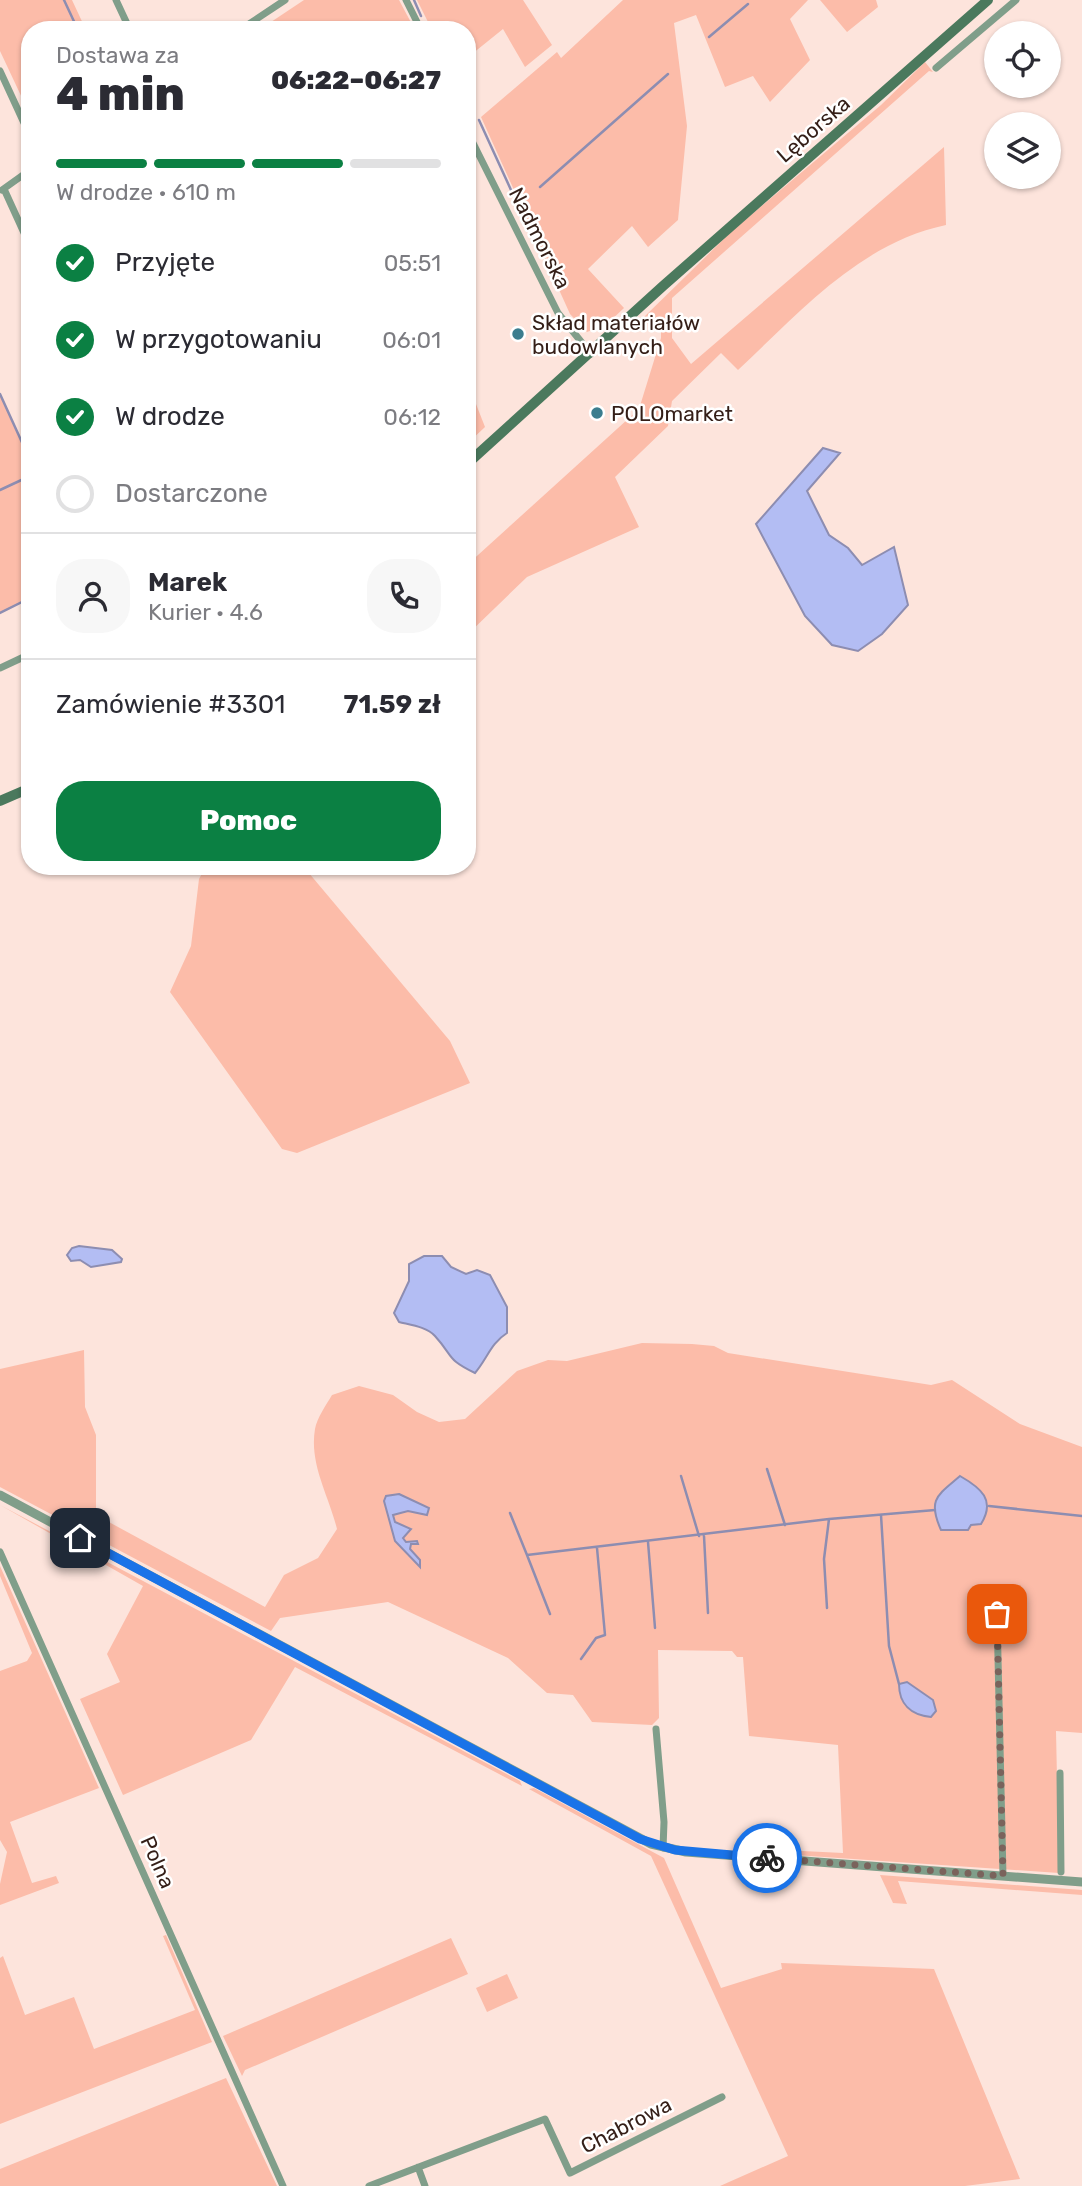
<!DOCTYPE html>
<html lang="pl">
<meta charset="utf-8">
<style>
:root{--surface:#fff;--page:#f7f7f7;--text:#2b2b33;--muted:#7c7c81;--line:#e1e1e2;--accent:#0b8043}
body{margin:0;font-family:Rubik,sans-serif;background:var(--page);color:var(--text);height:100vh;display:flex;flex-direction:column;font-size:26px;white-space:nowrap}
*{box-sizing:border-box;margin:0}
p{font-size:23px;color:var(--muted)}
.icon{flex:none;width:38px;height:38px;fill:none;stroke:currentColor;stroke-width:2;stroke-linecap:round;stroke-linejoin:round}
.map{position:relative;flex:1;overflow:hidden}
.details{position:absolute;left:21px;top:21px;width:455px;height:854px;display:flex;flex-direction:column;background:var(--surface);border-radius:28px;box-shadow:0 2px 5px #0004}
.details>*{flex:none}
.tools{position:absolute;left:984px;top:21px;display:grid;gap:14px}
.tools a{display:grid;place-items:center;width:77px;height:77px;border-radius:50%;background:var(--surface);box-shadow:0 2px 5px #0004;font-size:35px}
.pin{position:absolute;display:grid;place-items:center;width:60px;height:60px;color:#fff;margin:-30px;border-radius:14px;box-shadow:0 4px 10px #0006}
.courier{position:absolute;display:grid;place-items:center;width:70px;height:70px;margin:-35px;border:5px solid #1a73e8;border-radius:50%;background:#fff;color:#222;box-shadow:0 2px 9px #0007}
.headline em{font-style:normal;font-weight:800}
.headline div{display:flex;flex-direction:column-reverse}
.headline{display:flex;align-items:center;justify-content:space-between;height:119px;padding:0 35px}
h1{font-size:46px;font-weight:800;line-height:52px}
.bar{display:grid;grid-template-columns:repeat(4,1fr);gap:10px 7px;align-content:center;height:84px;padding:0 35px}
.bar i{height:9px;border-radius:5px;background:var(--line)}
.bar .on{background:var(--accent)}
.bar p{grid-column:span 4}
.line{display:flex;align-items:center;gap:18px;padding:0 35px;border-top:2px solid var(--line)}
.line div{flex:1}
.round{display:grid;place-items:center;flex:none;width:74px;height:74px;border-radius:28px;background:var(--page)}
ol{padding:0 35px;list-style:none}
li{display:flex;align-items:center;gap:21px;height:77px}
li p{margin-inline-start:auto}
li .icon{padding:7px;border-radius:50%;background:var(--accent);color:#fff;stroke-width:4}
li:last-child{color:var(--muted)}
li i{width:38px;height:38px;border:4px solid var(--line);border-radius:50%}
.primary-button{display:flex;gap:14px;margin-top:auto;padding:14px 35px}
.primary-button a{flex:1;height:80px;border-radius:28px;background:var(--accent);color:#fff;font-size:28px;font-weight:800;line-height:80px;text-align:center}
.map>svg:first-child{display:block}
</style>
<div class="map">
<svg width="1082" height="2186" viewBox="0 0 1082 2186">
<rect width="100%" height="100%" fill="#fde4dc"/>
<path fill="#fcbca9" d="M0 0H72L86 30H30V104L23 100 0 51Z
M304 0H399L415 30H259Z
M417 0H523L552 45 525 67 503 29 467 58V30H432Z
M623 0H808L790 19 810 60 770 102 753 76 725 87 696 15 674 23 687 126 678 220 648 247 632 226 588 269 624 308 607 324 587 332 570 314 481 117 557 52 561 58Z
M820 0H876L878 7 847 32Z
M925 62 933 72 929 71 672 298V338L691 364 944 147 946 225C860 243 800 312 738 370L721 353 672 401 668 426 615 477 639 527 527 577 467 635V565L639 409 661 338V328L653 320 648 324 643 318 731 232 881 105Z
M467 381 485 427 467 444Z
M0 394 30 460V598L0 613Z
M206 866H303L450 1041 470 1083 297 1153 282 1149 170 992 191 946 199 879Z
M642 1343 692 1344 714 1346 728 1353 931 1385 952 1380 1020 1424 1082 1447V1733L1056 1731 1059 1873 780 1854 777 1847 782 1850 843 1853 838 1745 749 1736 743 1657H737L732 1651 658 1650 659 1718 652 1725 592 1722 573 1695 547 1693 508 1658 388 1602 280 1618 271 1631 0 1487V1369L84 1350 85 1407 96 1435V1515L265 1607 284 1575 318 1558 337 1529C329 1496 309 1464 315 1429 317 1418 326 1405 332 1395L359 1386 393 1395 417 1412 439 1422 465 1419 517 1371 548 1360 567 1361Z
M0 1505 520 1781 522 1786 295 1667 251 1740 123 1795 80 1699 120 1682 107 1654 143 1586Z
M0 1566 99 1788 10 1822 32 1883 56 1876 59 1883 0 1905V1884L7 1852 0 1840V1671L27 1661 32 1653 0 1576Z
M534 1788 664 1858 721 1988 782 1969 781 1963 934 1969 1020 2179 965 2186H720L788 2156 651 1856 529 1789Z
M880 1875 1082 1890V1895L898 1881 907 1904 893 1903Z
M166 1935 212 2042 0 2124V1958L3 1956 25 2015 74 1997 94 2049 195 2010 163 1936Z
M451 1938 468 1974 245 2070 242 2076 223 2036Z
M507 1974 518 1998 487 2012 476 1988Z
M226 2078 277 2186H0V2169Z"/>
<path fill="#b3bdf3" stroke="#8d8db1" stroke-width="2" d="M823 448 840 453 807 491 829 535 848 548 862 565 894 547 908 605 882 634 858 651 832 645 805 616 756 524Z
M79 1246 112 1250 122 1259 121 1262 91 1267 80 1260 71 1261 67 1255 72 1248Z
M424 1256H442L451 1267 466 1274 477 1270 490 1275 507 1307V1333C491 1343 487 1359 475 1373 446 1359 454 1357 435 1336 427 1327 411 1325 399 1322L394 1313 409 1281V1264Z
M960 1476C981 1488 996 1500 981 1524L971 1525 968 1530H941C927 1499 938 1495 960 1476Z
M399 1494 429 1508 427 1515 408 1511 393 1515 395 1522 411 1529 403 1538 406 1542 417 1541 418 1544H411L410 1549 420 1560V1567L395 1541 384 1501 386 1496Z
M907 1682 933 1700 936 1711 931 1717C911 1715 899 1704 899 1684Z"/>
<g fill="none" stroke-linecap="round" stroke-linejoin="round">
<path stroke="#8d8db1" stroke-width="2.5" d="M64 0 78 30
M414 0 421 16
M427 29 428 30
M709 37 748 4
M479 120 522 214
M540 187 668 74
M0 394 30 460
M0 490 30 476
M0 613 30 598
M767 1469 785 1525
M681 1476 699 1536
M989 1506 1082 1516
M510 1513 527 1555
M881 1515 889 1646 899 1684
M704 1536 708 1613
M648 1542 655 1628
M827 1608 824 1559 829 1519
M550 1614 527 1555 829 1519 935 1510
M581 1659 596 1638 605 1635 597 1548"/>
<path stroke="#809e8a" stroke-width="7" d="M116 0 130 30
M406 0 421 30
M240 30 285 0
M936 68 1016 0
M0 71 30 136
M467 131 558 313 591 354
M4 189 30 246
M2 190 30 170
M0 668 30 654
M0 1552 283 2186
M997 1614 1003 1876
M656 1729 664 1822 663 1848
M1060 1773 1061 1872
M418 2167 425 2186
M369 2186 545 2119 570 2173 722 2097"/>
<path stroke="#809e8a" stroke-width="9" d="M0 1495 651 1844 686 1852 1082 1882"/>
<path stroke="#4b795d" stroke-width="10" d="M467 464 663 286 988 0
M0 801 30 788"/>
</g>
<g fill="none" stroke-linecap="round" stroke-linejoin="round">
<path stroke="#7a635c" stroke-width="7" stroke-dasharray="0 12.6" d="M767 1858 1003 1876 997 1614"/>
<path stroke="#1a73e8" stroke-width="9" d="M80 1538 640 1839 675 1850 767 1858"/>
</g>
<g fill="#3b7d8e" stroke="#fff" stroke-width="2.5">
<circle cx="518" cy="334" r="7"/>
<circle cx="597" cy="413" r="7"/>
</g>
<g text-anchor="middle" dominant-baseline="central" stroke-width="5" stroke-linejoin="round" paint-order="stroke">
<g font-size="21" fill="#341e17" stroke="#fff">
<text transform="translate(813 129) rotate(-41)">Lęborska</text>
<text transform="translate(540 238) rotate(63)">Nadmorska</text>
<text transform="translate(158 1862) rotate(66)">Polna</text>
<text transform="translate(626 2125) rotate(-27)">Chabrowa</text>
</g>
<g font-size="21" fill="#341e17" stroke="#fff" text-anchor="start">
<text x="532" y="322">Skład materiałów<tspan x="532" dy="24">budowlanych</tspan></text>
<text x="611" y="413">POLOmarket</text>
</g>
</g>
</svg>
<div class="tools">
<a><svg class="icon" aria-label="locate" viewBox="0 0 24 24"><circle cx="12" cy="12" r="6"/><path d="M12 2v4M12 18v4M2 12h4M18 12h4"/></svg></a>
<a><svg class="icon" aria-label="layers" viewBox="0 0 24 24"><path d="M12 4l9 5-9 5-9-5zM3 14l9 5 9-5"/></svg></a>
</div>
<div class="pin" style="left:997px;top:1614px;background:#ea580c"><svg class="icon" aria-label="bag" viewBox="0 0 24 24"><path d="M5 8h14l-1 12H6zM9 8a3 3 0 0 1 6 0"/></svg></div>
<div class="pin" style="left:80px;top:1538px;background:#1f2937"><svg class="icon" aria-label="home" viewBox="0 0 24 24"><path d="M3 11l9-7 9 7M6 9v11h12V9"/></svg></div>
<div class="courier" style="left:767px;top:1858px"><svg class="icon" aria-label="bike" viewBox="0 0 24 24"><circle cx="6" cy="16" r="4"/><circle cx="18" cy="16" r="4"/><path d="M6 16l4-8h5l3 8M10 8l3 8H6M13 5h3"/></svg></div>
<section class="details">
<div class="headline"><div><h1>4 min</h1><p>Dostawa za</p></div><em>06:22–06:27</em></div>
<div class="bar"><i class="on"></i><i class="on"></i><i class="on"></i><i></i><p>W drodze · 610 m</p></div>
<ol>
<li><svg class="icon" aria-label="check" viewBox="0 0 24 24"><path d="M5 12l5 5 9-10"/></svg>Przyjęte<p>05:51</p></li>
<li><svg class="icon" aria-label="check" viewBox="0 0 24 24"><path d="M5 12l5 5 9-10"/></svg>W przygotowaniu<p>06:01</p></li>
<li><svg class="icon" aria-label="check" viewBox="0 0 24 24"><path d="M5 12l5 5 9-10"/></svg>W drodze<p>06:12</p></li>
<li><i></i>Dostarczone</li>
</ol>
<div class="line" style="height:126px"><a class="round"><svg class="icon" aria-label="person" viewBox="0 0 24 24"><circle cx="12" cy="8" r="4"/><path d="M4 21q1-7 8-7t8 7"/></svg></a><div><b>Marek</b><p>Kurier · 4.6</p></div><a class="round"><svg class="icon" aria-label="phone" viewBox="0 0 24 24"><path d="M5 4h4l2 5-3 2q2 4 5 5l2-3 5 2v4C11 20 4 13 5 4z"/></svg></a></div>
<div class="line" style="height:91px"><div>Zamówienie #3301</div><b>71.59 zł</b></div>
<div class="primary-button"><a>Pomoc</a></div>
</section>
</div>
